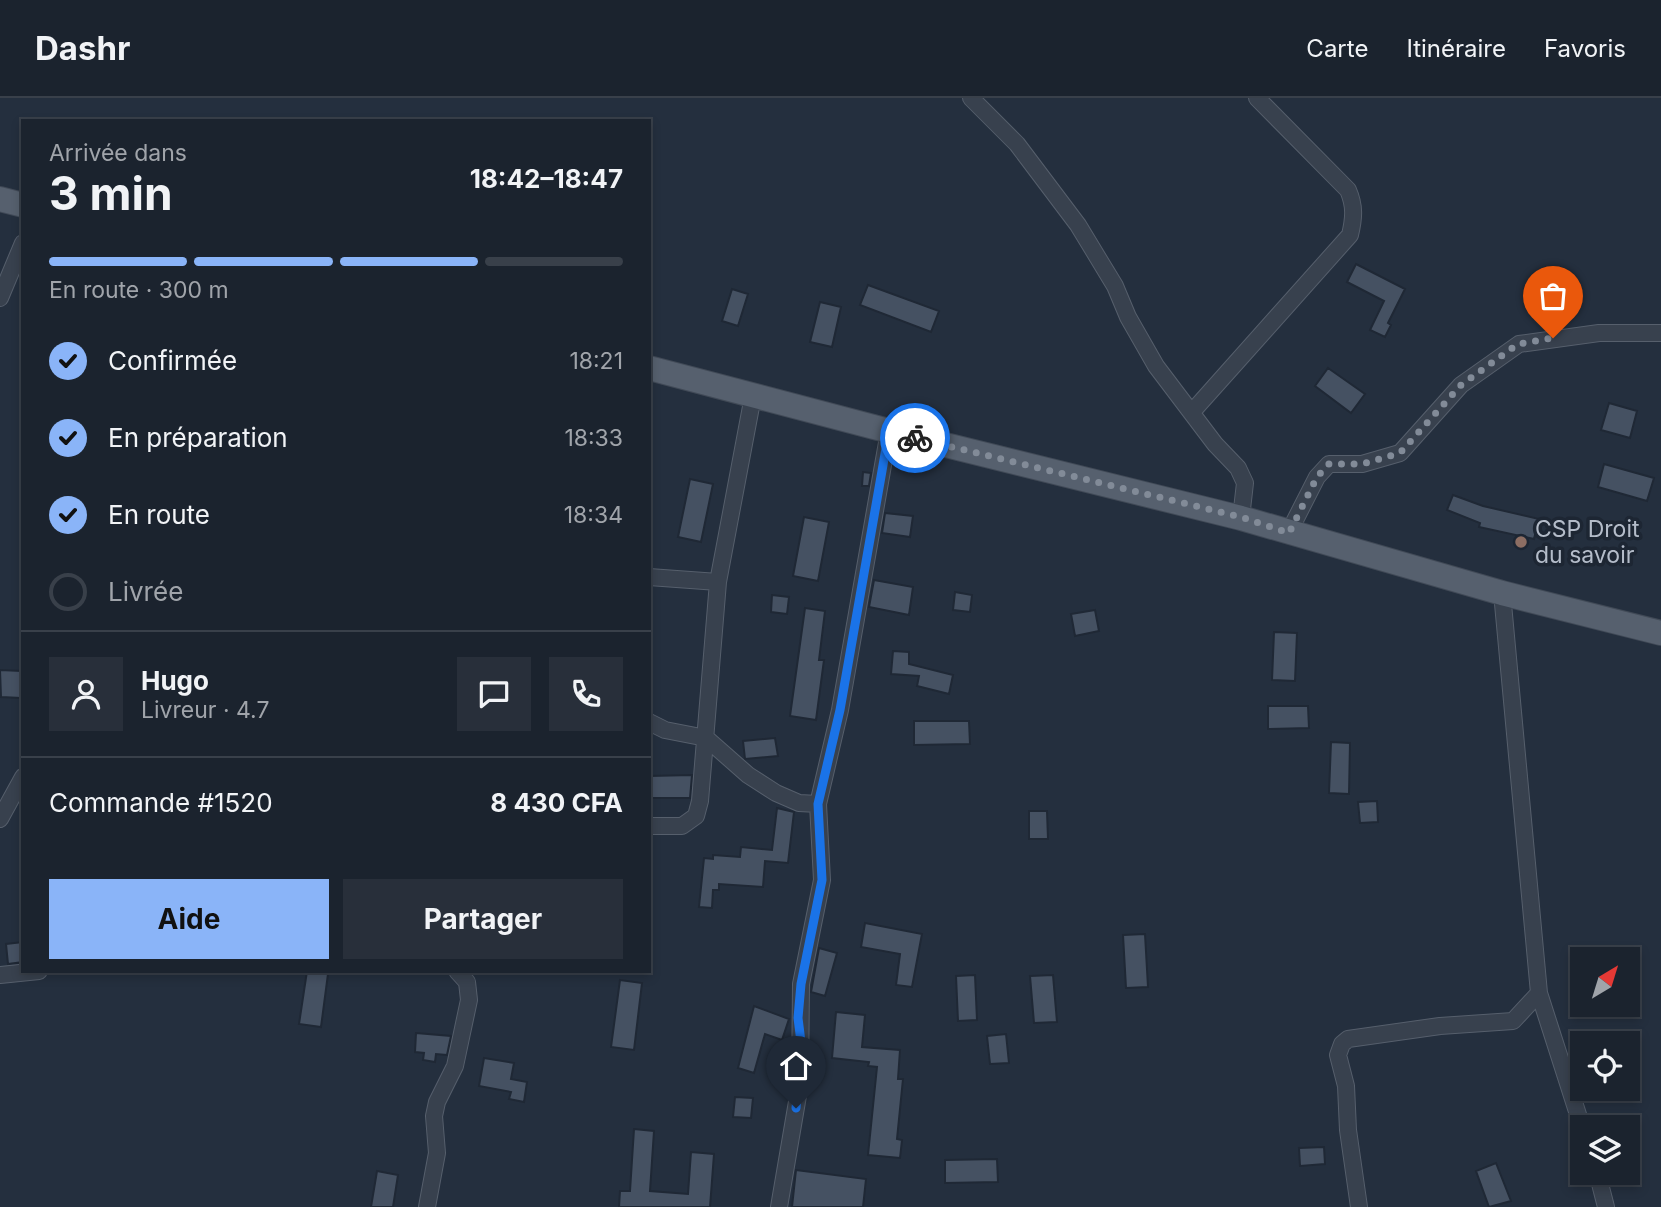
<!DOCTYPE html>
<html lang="fr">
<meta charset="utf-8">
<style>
:root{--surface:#1b232e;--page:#282f3a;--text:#f1f3f6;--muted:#a0a4aa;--line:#39404a;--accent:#8ab4f8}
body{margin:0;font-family:Inter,sans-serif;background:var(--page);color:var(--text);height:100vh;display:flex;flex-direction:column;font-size:26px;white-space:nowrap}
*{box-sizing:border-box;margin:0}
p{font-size:23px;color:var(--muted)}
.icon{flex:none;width:38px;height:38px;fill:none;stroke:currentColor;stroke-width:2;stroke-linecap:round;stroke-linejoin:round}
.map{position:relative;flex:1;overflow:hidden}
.sheet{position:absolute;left:21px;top:21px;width:630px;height:854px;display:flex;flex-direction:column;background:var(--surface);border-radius:0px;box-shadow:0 4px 10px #0003,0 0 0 2px var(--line)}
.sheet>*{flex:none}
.needle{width:46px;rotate:38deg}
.buttons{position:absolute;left:1570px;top:849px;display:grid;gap:14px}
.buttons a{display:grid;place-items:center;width:70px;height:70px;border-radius:0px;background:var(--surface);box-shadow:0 4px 10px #0003,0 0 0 2px var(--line);font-size:35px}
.pin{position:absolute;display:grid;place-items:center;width:60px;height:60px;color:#fff;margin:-72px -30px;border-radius:50% 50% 50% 0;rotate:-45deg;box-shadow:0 0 7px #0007}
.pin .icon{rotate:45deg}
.courier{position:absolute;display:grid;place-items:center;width:70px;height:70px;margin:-35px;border:5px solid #1a73e8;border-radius:50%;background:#fff;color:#222;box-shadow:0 2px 9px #0007}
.overview em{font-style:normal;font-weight:700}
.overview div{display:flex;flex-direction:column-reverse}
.overview{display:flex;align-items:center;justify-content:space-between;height:119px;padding:0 28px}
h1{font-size:46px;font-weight:700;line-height:52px}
.bar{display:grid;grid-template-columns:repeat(4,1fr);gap:10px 7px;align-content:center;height:84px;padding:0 28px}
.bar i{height:9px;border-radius:5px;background:var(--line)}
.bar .on{background:var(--accent)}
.bar p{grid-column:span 4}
.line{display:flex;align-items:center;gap:18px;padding:0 28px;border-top:2px solid var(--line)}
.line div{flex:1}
.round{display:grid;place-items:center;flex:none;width:74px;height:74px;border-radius:0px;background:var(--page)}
ol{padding:0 28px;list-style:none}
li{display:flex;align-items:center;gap:21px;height:77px}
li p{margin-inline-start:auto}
li .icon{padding:7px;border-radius:50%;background:var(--accent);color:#111;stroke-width:4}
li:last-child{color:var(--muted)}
li i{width:38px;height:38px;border:4px solid var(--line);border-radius:50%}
.action{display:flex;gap:14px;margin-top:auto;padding:14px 28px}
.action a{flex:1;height:80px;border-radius:0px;background:var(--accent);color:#111;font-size:28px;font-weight:700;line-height:80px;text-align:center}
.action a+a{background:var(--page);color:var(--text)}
header{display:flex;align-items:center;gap:42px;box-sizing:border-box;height:98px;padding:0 35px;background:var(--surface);border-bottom:2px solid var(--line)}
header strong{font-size:33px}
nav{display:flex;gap:38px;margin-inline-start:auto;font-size:24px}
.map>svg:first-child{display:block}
</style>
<header>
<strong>Dashr</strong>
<nav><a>Carte</a><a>Itinéraire</a><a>Favoris</a></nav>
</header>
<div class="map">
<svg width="1661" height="1109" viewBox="0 0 1661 1109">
<rect width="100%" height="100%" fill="#242f3e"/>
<path fill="#455162" stroke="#1f2835" stroke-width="2" d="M1356 166 1405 191 1388 225 1391 227 1385 239 1370 232 1384 203 1347 184Z
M868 187 939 213 931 234 860 207Z
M732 191 748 196 738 228 722 223Z
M820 204 841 209 832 249 810 244Z
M1328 270 1365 296 1351 315 1315 288Z
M1609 305 1637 313 1630 340 1601 332Z
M1604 366 1654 380 1647 403 1598 389Z
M863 374 871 375 869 388H862Z
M690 381 713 386 701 444 678 439Z
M1453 397 1483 408 1539 421 1534 441 1479 429 1480 425 1447 412Z
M885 415 913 418 910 439 882 435Z
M804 419 829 424 818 483 793 478Z
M874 482 913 489 909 517 869 509Z
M955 494 972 497 970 514 953 512Z
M772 497 789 499 787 516 771 514Z
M805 510 825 513 819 562H824L816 622 790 618Z
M1095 512 1099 533 1075 538 1071 516Z
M1274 534 1297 535 1295 583 1272 582Z
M893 553 909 554V566L953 577 949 596 917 588 919 578 891 576Z
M0 572 22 573 21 600 1 599Z
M1268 608H1308L1309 630 1268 631Z
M914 623H969L970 646 914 647Z
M775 640 778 658 745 661 743 643Z
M1331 644 1350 645 1349 696 1329 695Z
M692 677 690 700H649V678Z
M1377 703 1378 724 1360 725 1358 704Z
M777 710 794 714 788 765 765 763 763 789 719 786V792H713L712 810 699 809 704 760 713 761V757L740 759 741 749 772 752Z
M1029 713H1047L1048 741H1029Z
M865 825 922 836 912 889 896 887 900 856 861 849Z
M1145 836 1148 889 1126 890 1123 837Z
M23 844V864L8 866 6 846Z
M819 850 837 855 825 898 811 894Z
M307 873 328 876 321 929 299 926Z
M975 877 977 922 958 923 956 878Z
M1053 877 1057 924 1034 925 1030 878Z
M620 882 642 885 634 952 611 949Z
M754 908 789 921 782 942 765 936 754 975 738 970Z
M836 914 865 917 862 949 900 952 898 981H903L897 1041 902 1042 900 1060 868 1057 877 969 868 968 869 964 832 960Z
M416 935 451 938 447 957 436 956 435 964 423 962 424 955 415 954Z
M1006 936 1009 965 990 966 987 938Z
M484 960 514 965 511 981 527 984 524 1004 509 1001 511 994 479 988Z
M735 999 753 1000 751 1020 733 1019Z
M634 1031 654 1033 650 1093 688 1096 691 1054 714 1056 710 1109H619L620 1093H630Z
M1324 1049 1325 1066 1300 1068 1299 1050Z
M997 1061 998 1084 945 1085V1062Z
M1496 1065 1511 1103 1489 1109 1476 1073Z
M796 1072 866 1081 863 1109H792Z
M377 1073 398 1077 393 1109H371Z"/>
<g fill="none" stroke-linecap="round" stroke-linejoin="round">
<g stroke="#565f6c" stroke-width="18">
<path id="minor" d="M971 0 1017 46 1078 127 1115 188 1128 219 1156 268 1215 346 1238 370 1245 385 1241 420
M0 200 23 145
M1192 314 1350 137C1354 120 1355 108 1348 92L1257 0
M1289 434 1317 379 1329 366H1362L1400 355 1461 287 1519 246 1599 235H1661
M649 479 718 484
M1502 495 1539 895 1582 1029
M649 624 665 632 706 640 748 677 776 695 799 705 818 706
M0 721 23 679
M649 728H682L696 718 700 703 718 484 753 298
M0 877 39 873
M1597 1074 1606 1109
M427 1109 437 1055 434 1018 437 1004 455 968 469 902 467 884 457 873
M779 1109 800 986 801 886 822 782 818 706 840 612 889 333
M1359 1109 1348 1032 1346 988 1338 957 1342 946 1348 941 1440 928 1513 923 1539 895"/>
</g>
<g stroke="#414a57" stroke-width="26">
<path id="primary" d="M0 101 23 107
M649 270 889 333 1241 420 1502 495 1661 535"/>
</g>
<use href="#minor" stroke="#38414e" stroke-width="16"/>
<use href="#primary" stroke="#56606e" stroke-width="24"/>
</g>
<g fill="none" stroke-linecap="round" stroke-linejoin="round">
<path stroke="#828b98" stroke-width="7" stroke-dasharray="0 12.6" d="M915 340 1241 419 1289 435 1317 379 1329 366H1362L1400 355 1461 287 1518 246 1553 240"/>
<path stroke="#1a73e8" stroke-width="9" d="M796 1010 802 952 798 920 801 886 822 782 818 706 840 612 889 333 915 340"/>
</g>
<circle fill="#8d6e63" stroke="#1d2633" stroke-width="2.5" cx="1521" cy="444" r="7"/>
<g text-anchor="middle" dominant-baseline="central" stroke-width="7" stroke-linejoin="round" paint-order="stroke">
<g font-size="23" fill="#b4bcc9" stroke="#1d2633" text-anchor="start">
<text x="1535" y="431">CSP Droit<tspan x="1535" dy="26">du savoir</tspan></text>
</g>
</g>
</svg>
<div class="buttons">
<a><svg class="needle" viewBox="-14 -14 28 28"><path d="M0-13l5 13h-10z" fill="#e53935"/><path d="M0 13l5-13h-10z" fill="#a0a4aa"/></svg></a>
<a><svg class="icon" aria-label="locate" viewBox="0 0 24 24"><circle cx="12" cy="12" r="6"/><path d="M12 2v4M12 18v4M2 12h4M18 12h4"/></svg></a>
<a><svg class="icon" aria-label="layers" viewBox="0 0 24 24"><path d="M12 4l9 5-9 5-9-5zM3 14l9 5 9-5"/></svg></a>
</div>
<div class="pin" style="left:1553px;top:240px;background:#ea580c"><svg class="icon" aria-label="bag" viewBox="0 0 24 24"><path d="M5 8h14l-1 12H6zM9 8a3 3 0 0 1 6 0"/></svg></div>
<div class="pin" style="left:796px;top:1010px;background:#1f2937"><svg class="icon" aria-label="home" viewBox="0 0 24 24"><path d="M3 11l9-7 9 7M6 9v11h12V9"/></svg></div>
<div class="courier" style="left:915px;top:340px"><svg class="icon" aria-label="bike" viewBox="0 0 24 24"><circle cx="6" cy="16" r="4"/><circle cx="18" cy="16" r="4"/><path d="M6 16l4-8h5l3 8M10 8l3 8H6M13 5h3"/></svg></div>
<section class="sheet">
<div class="overview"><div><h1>3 min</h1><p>Arrivée dans</p></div><em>18:42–18:47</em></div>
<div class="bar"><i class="on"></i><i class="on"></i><i class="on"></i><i></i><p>En route · 300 m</p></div>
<ol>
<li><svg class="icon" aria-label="check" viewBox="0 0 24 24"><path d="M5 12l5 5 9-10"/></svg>Confirmée<p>18:21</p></li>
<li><svg class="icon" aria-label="check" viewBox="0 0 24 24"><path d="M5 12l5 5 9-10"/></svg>En préparation<p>18:33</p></li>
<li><svg class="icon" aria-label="check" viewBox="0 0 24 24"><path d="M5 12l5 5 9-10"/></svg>En route<p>18:34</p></li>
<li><i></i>Livrée</li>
</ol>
<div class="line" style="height:126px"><a class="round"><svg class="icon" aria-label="person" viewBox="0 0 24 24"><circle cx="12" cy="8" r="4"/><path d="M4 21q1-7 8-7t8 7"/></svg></a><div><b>Hugo</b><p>Livreur · 4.7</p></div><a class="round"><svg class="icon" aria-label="chat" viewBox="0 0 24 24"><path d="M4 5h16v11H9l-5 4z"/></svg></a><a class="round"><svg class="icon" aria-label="phone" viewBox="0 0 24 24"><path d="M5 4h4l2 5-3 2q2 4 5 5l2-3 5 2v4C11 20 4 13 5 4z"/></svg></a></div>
<div class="line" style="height:91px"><div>Commande #1520</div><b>8 430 CFA</b></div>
<div class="action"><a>Aide</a><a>Partager</a></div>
</section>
</div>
